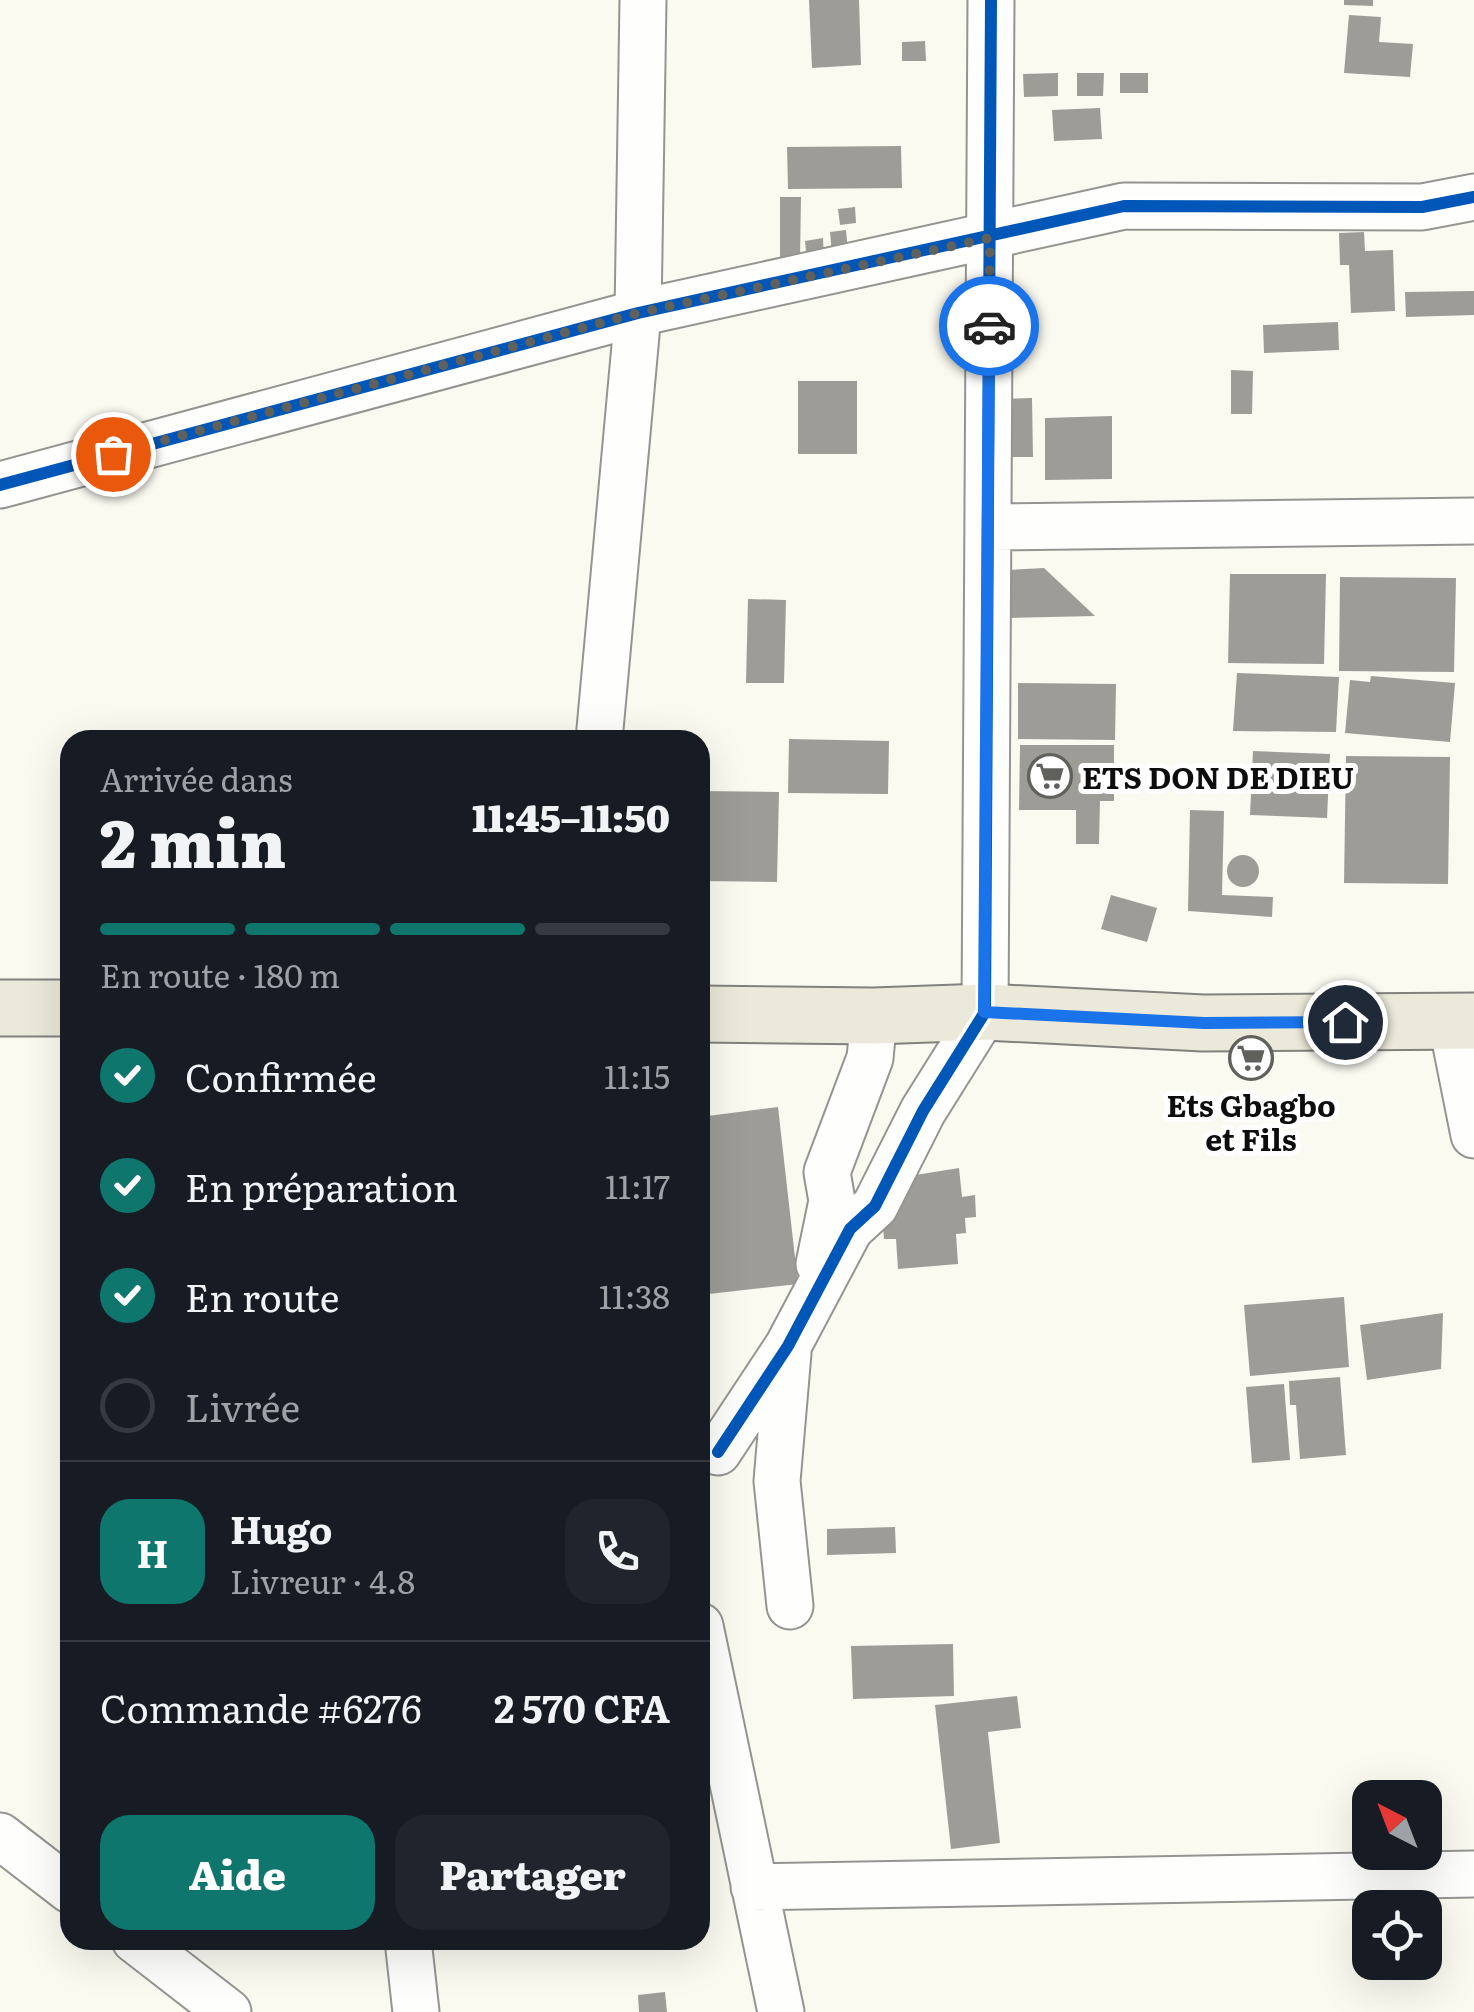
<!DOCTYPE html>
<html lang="fr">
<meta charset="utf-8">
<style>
:root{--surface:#171b24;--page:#20242c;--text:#f1f3f6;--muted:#9ea1a6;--line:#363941;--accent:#0f766e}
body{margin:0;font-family:Literata,serif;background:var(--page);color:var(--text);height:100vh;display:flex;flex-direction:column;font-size:38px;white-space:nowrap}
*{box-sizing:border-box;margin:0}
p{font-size:32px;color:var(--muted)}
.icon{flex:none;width:55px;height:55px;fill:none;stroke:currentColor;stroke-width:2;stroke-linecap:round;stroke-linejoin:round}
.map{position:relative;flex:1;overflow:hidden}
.sheet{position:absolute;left:60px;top:730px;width:650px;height:1220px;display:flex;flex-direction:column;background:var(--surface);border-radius:30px;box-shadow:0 10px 40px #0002}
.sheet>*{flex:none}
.needle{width:65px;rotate:318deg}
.fabs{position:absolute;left:1352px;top:1780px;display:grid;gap:20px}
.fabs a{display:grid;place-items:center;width:90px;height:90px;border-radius:20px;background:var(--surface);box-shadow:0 10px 40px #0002;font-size:50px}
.pin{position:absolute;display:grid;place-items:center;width:85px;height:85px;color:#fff;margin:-42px;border:5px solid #fff;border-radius:50%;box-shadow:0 2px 10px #0007}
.courier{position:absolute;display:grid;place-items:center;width:100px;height:100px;margin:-50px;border:8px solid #1a73e8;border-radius:50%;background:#fff;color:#222;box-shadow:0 2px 12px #0007}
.head em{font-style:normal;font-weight:800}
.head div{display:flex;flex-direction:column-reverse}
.head{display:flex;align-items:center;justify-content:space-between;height:170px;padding:0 40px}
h1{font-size:65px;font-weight:800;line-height:75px}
.bar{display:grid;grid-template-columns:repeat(4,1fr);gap:15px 10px;align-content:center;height:120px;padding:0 40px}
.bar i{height:12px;border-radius:8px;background:var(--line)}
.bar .active{background:var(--accent)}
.bar p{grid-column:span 4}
.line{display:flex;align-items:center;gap:25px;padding:0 40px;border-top:2px solid var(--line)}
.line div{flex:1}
.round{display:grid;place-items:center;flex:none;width:105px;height:105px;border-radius:30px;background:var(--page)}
ol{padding:0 40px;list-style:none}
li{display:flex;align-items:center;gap:30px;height:110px}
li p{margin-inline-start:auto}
li .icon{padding:10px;border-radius:50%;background:var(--accent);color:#fff;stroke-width:4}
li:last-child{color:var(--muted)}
li i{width:55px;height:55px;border:5px solid var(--line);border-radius:50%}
.button{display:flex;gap:20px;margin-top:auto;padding:20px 40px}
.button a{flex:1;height:115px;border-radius:30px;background:var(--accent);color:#fff;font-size:40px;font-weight:800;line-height:115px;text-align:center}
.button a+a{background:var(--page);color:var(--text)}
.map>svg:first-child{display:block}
</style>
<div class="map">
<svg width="1474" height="2012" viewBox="0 0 1474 2012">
<rect width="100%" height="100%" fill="#fafaf1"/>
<path fill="#9d9c97" d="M809 0H859L861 65 812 68Z
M1344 0H1373V6L1344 5Z
M1349 15 1381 17 1379 42 1413 44 1410 77 1344 73Z
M925 41 926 61H902V42Z
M1058 73V96L1024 97 1023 74Z
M1077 73H1104L1103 96H1077Z
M1120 73H1148V93H1120Z
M1100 108 1102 139 1054 141 1052 110Z
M901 146 902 188 788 189 787 147Z
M780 197H801L800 262H780Z
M855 207 856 223 840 225 838 209Z
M846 230 848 252 832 254 830 232Z
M1364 232 1365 251 1393 250 1395 311 1351 313 1349 265H1340L1339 233Z
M823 238 824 261 807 263 805 241Z
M1474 291V315L1406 317 1405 292Z
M1338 322 1339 350 1264 353 1263 325Z
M1231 370 1253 371 1252 414H1231Z
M798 381H857V454H798Z
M1032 398 1033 457H999L998 399Z
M1112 416V479L1045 480V418Z
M1044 568 1095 616 1009 618 1007 570Z
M1230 574H1326L1324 664 1228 663Z
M1340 577 1456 578 1454 672 1339 671Z
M748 599 786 600 784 683H746Z
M1237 673 1339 677 1336 732 1233 731Z
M1371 676 1455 683 1450 742 1345 733 1350 680 1370 682Z
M1018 683 1116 684 1115 740 1018 739Z
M789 739 889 741 888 794 788 793Z
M1020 745H1114V801H1100L1099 844H1076V810H1019Z
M1253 751 1330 754 1327 818 1250 815Z
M1346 756 1450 757 1448 884 1344 883Z
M700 791 779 792 777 882 700 881Z
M1190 810 1224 811 1222 895 1273 897 1272 917 1188 911Z
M1227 871a16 16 0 1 1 32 0a16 16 0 1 1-32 0Z
M1111 895 1157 908 1147 942 1101 929Z
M778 1107 798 1284 700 1295V1117Z
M959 1168 962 1197 975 1195 976 1217 965 1218 966 1233 956 1234 958 1264 898 1269 896 1239H884L882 1214 897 1178Z
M1344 1297 1349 1367 1250 1376 1244 1305Z
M1443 1313 1441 1369 1367 1380 1360 1325Z
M1340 1377 1346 1455 1300 1459 1296 1405H1290L1289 1381Z
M1284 1384 1290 1460 1252 1463 1246 1387Z
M895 1527 896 1553 827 1555V1529Z
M953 1644 954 1696 853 1699 851 1646Z
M1017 1696 1021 1728 988 1732 1000 1843 951 1849 935 1705Z
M665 1992 667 2012H639L638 1995Z"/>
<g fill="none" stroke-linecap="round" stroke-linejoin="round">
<g stroke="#949490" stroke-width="49">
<path id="minor" d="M0 485 638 313 1124 206 1422 207 1474 197
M988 527 1474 521
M599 740 638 313 643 0
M1451 1020 1474 1135
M819 1264 832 1201 827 1172 870 1058 874 1016
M788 1353 777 1481 790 1606
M718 1452 788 1346 850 1229 875 1206 923 1111 985 1012 991 0
M700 1626 781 2012
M0 1836 70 1890
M754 1887 1474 1874
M135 1940 228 2012
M408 1940 416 2012"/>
</g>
<g stroke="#81817d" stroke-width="59">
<path id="primary" d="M0 1008H70
M700 1014 874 1016 985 1012 1203 1023 1474 1021"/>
</g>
<use href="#minor" stroke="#fefefd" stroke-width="45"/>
<use href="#primary" stroke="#ebe9d9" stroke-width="55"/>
<g stroke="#fff" stroke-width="19">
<path id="cycleway" d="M0 485 638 313 1124 206 1422 207 1474 197
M718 1452 788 1346 850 1229 875 1206 923 1111 985 1012 991 0"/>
</g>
<use href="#cycleway" stroke="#0057b8" stroke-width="12"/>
</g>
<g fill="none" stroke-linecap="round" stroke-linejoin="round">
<path stroke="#60605d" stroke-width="10" stroke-dasharray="0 18" d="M113 454 638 313 990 238 989 326"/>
<path stroke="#1a73e8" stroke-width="12" d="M989 326 984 1012 1204 1023 1345 1022"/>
</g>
<defs>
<g id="supermarket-ring" transform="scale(2.25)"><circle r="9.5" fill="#fff" stroke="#60605d" stroke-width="1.5"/><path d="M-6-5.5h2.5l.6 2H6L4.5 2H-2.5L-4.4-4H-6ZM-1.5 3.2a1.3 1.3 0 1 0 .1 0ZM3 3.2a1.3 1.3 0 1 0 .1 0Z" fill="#60605d"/></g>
</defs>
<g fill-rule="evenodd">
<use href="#supermarket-ring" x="1050" y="776"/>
<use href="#supermarket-ring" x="1251" y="1058"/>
</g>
<g text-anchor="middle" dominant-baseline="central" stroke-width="10" stroke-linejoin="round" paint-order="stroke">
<g font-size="30" font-weight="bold" fill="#0d0d0d" stroke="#fff" text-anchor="start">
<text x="1082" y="776">ETS DON DE DIEU</text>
<text x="1251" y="1104" text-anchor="middle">Ets Gbagbo<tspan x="1251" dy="34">et Fils</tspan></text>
</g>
</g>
</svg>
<div class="fabs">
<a><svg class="needle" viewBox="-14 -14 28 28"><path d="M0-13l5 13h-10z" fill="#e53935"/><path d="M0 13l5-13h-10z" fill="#9ea1a6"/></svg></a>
<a><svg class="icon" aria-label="locate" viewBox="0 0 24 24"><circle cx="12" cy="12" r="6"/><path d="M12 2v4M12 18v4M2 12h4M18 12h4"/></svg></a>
</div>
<div class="pin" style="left:113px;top:454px;background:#ea580c"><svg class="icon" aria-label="bag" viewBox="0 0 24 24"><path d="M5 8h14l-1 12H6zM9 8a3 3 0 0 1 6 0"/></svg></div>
<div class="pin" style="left:1345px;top:1022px;background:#1f2937"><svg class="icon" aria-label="home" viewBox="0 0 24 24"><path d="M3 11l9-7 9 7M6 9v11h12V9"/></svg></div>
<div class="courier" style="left:989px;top:326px"><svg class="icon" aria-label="car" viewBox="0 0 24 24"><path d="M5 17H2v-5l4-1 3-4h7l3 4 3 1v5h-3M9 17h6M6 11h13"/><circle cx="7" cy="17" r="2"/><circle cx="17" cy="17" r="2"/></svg></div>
<section class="sheet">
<div class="head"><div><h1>2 min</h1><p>Arrivée dans</p></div><em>11:45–11:50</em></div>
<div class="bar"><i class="active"></i><i class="active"></i><i class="active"></i><i></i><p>En route · 180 m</p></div>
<ol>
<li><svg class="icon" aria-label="check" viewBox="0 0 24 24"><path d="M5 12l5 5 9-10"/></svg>Confirmée<p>11:15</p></li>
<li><svg class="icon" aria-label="check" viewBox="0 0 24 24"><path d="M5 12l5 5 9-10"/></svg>En préparation<p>11:17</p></li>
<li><svg class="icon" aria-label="check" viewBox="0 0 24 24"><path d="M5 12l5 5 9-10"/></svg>En route<p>11:38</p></li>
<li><i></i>Livrée</li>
</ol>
<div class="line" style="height:180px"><b class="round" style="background:var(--accent);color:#fff">H</b><div><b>Hugo</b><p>Livreur · 4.8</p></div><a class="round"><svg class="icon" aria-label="phone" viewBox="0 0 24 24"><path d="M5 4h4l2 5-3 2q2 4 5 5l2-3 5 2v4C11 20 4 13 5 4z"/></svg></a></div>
<div class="line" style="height:130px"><div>Commande #6276</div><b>2 570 CFA</b></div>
<div class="button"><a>Aide</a><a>Partager</a></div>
</section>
</div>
